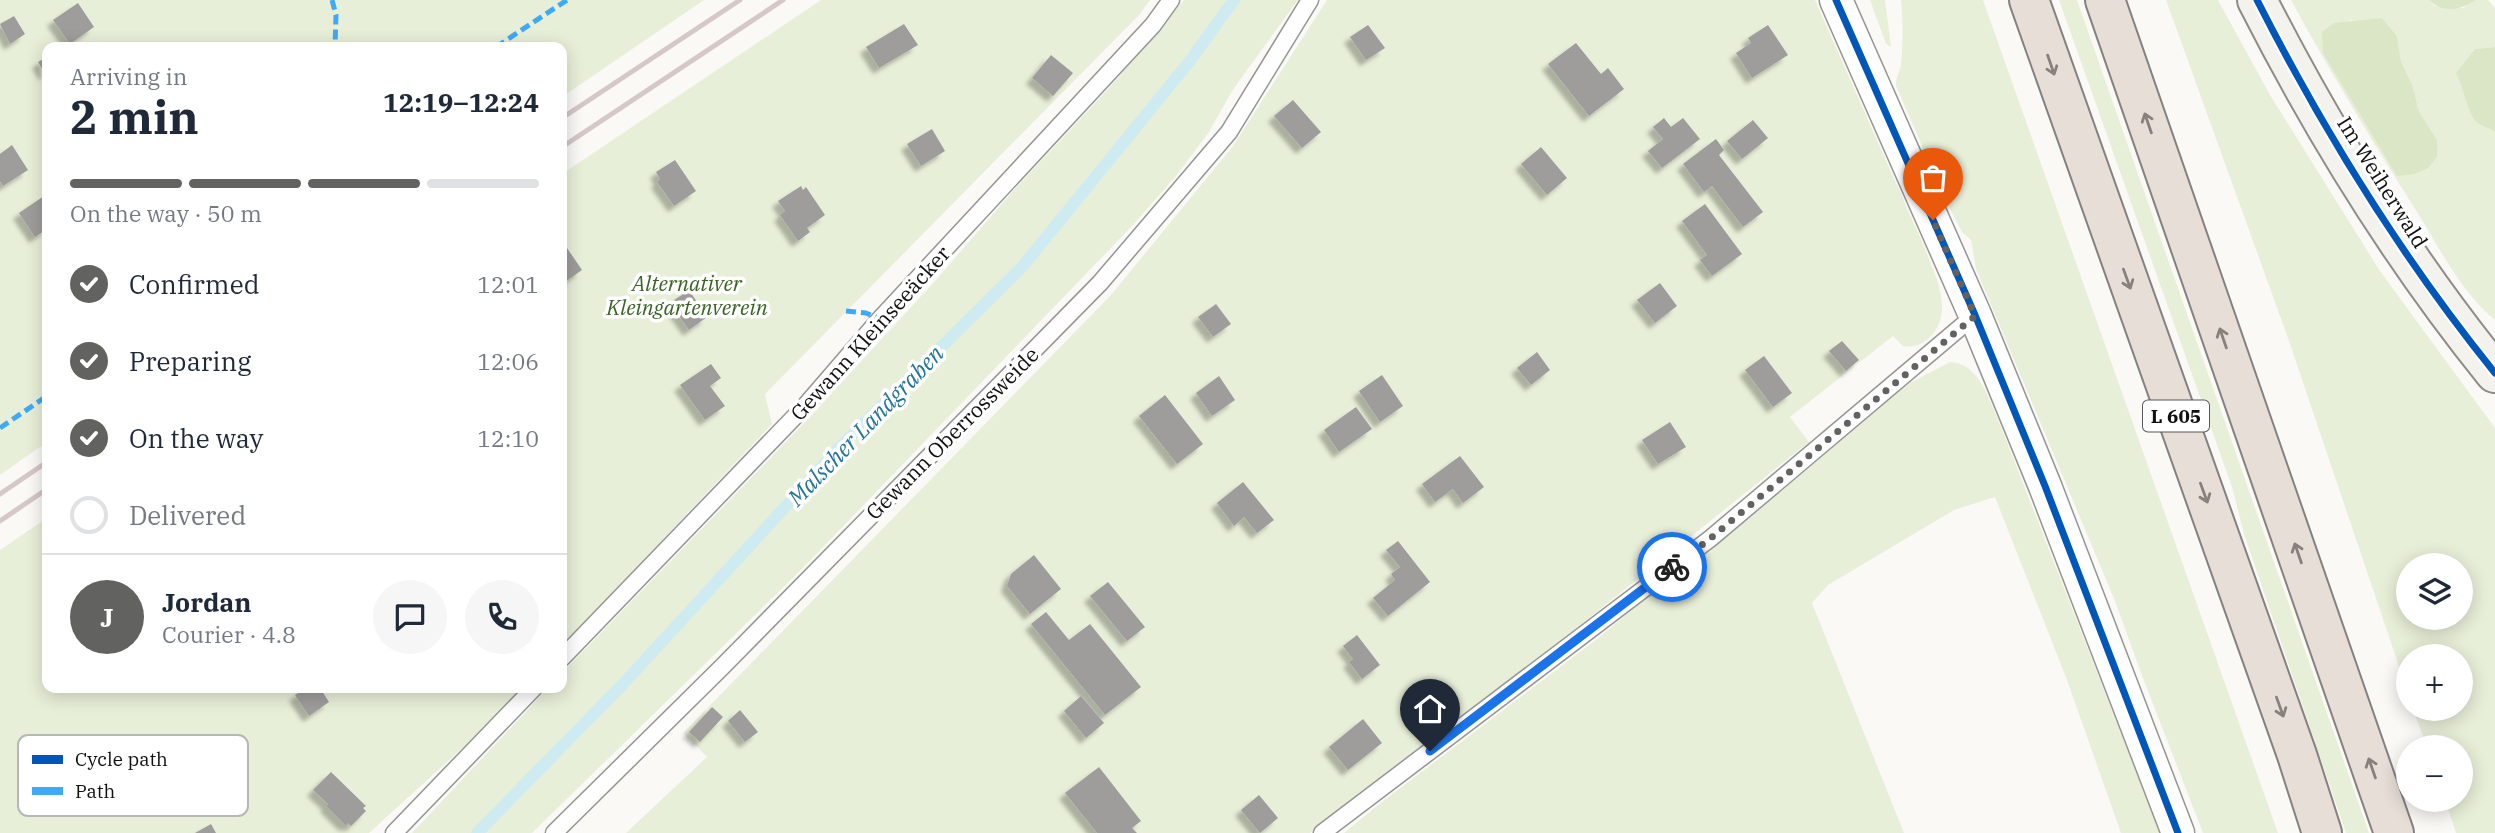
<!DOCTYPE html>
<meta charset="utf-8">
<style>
:root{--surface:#fff;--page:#f6f6f7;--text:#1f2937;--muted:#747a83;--line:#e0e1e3;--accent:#626260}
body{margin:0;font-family:"IBM Plex Serif",serif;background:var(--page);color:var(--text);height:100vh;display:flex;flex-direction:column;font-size:26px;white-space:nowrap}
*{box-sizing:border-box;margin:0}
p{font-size:23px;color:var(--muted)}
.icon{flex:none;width:38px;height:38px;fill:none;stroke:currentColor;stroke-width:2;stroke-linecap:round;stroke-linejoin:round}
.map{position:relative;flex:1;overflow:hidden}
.panel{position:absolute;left:42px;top:42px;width:525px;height:651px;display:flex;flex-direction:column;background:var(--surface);border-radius:14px;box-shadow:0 4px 18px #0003}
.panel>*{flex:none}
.tools{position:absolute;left:2396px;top:553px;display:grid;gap:14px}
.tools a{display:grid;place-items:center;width:77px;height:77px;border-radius:50%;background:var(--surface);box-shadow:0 4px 18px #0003;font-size:35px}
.pin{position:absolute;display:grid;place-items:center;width:60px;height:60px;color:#fff;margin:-72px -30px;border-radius:50% 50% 50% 0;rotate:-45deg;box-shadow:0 0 7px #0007}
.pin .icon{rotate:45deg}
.courier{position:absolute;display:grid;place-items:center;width:70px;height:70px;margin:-35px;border:5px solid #1a73e8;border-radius:50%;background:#fff;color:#222;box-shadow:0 2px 9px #0007}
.summary em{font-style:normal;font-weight:700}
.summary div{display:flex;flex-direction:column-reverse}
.summary{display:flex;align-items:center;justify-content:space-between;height:119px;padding:0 28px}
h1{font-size:46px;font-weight:700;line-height:52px}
.bar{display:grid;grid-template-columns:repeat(4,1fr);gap:10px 7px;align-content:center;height:84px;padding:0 28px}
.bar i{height:9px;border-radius:5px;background:var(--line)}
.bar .on{background:var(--accent)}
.bar p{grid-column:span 4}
.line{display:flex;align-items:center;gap:18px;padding:0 28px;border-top:2px solid var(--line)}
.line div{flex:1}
.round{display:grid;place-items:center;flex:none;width:74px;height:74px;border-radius:37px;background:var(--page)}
ol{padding:0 28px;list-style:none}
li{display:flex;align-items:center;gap:21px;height:77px}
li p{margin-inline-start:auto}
li .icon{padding:7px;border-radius:50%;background:var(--accent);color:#fff;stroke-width:4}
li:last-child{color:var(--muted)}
li i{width:38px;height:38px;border:4px solid var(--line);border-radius:50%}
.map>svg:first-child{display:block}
</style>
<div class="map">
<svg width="2495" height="833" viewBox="0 0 2495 833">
<defs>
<filter id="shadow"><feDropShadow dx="-6" dy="6" stdDeviation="2" flood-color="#0004"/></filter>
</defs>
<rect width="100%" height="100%" fill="#fbf9f6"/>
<path fill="#e8efd8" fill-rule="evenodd" d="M0 0H704L562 97V47H47V442L0 475Z
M821 0H1150L1139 15 765 394 772 424 562 646V174Z
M1184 0H1298L1232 91 1209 132 1176 176 1132 226 802 569 532 833H412L548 688H562V673L809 418 935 281 1012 192 1109 88Z
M1327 0H1815L1926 251C1936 277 1953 311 1932 335 1924 344 1914 348 1903 346L1893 336 1790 417 1809 442 1534 662 1310 833H626L707 757 683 733 1111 295 1233 146Z
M1870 0H1885L1891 47 1886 44Z
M1901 0H1983L2278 833H2203L2141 673 2115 601 1976 269 1971 240 1962 232 1945 199 1896 86C1895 78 1900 73 1901 64 1903 44 1903 20 1901 0Z
M2059 0H2077L2369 833H2346L2244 534 2232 487Z
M2166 0H2218L2270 95 2380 271 2495 428V833H2456L2445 800H2460V747H2427L2413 709H2460V656H2408V693L2289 341ZM2408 565H2460V618H2408Z
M2291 0H2429L2435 6 2463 8 2476 0H2488L2495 8V47L2475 49 2457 73C2462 84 2469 115 2475 121 2480 126 2489 128 2495 132V320C2461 292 2440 249 2417 212 2373 142 2330 72 2291 0ZM2382 18 2397 36 2401 61 2413 87 2419 112 2349 20 2362 22Z
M1950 362C1980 362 1991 405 2001 427L2160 833H2121L2067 680 1995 497 1954 510 1828 585 1812 603 1904 833H1344L1383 801 1597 639 1852 426 1910 383Z
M47 518V688H522L481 731 369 833H0V550Z"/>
<path fill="#dae6c6" d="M2429 0H2476C2461 10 2444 14 2429 0Z
M2382 18 2397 36 2401 61 2413 87 2419 112 2437 140V157L2428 168 2414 174 2397 176 2323 53 2322 32 2334 23Z
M2495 47V132C2489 128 2480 126 2475 121 2469 115 2462 84 2456 73L2475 49Z"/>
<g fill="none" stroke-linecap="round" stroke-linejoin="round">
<path stroke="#cfebf2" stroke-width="12" d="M477 833 624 683 840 447 1022 267 1189 62 1234 0"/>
</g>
<path fill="#9f9d9b" filter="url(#shadow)" d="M78 3 94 27 70 44 53 20Z
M14 16 25 34 10 44 0 24Z
M904 24 918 45 879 68 866 47Z
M1368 25 1385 48 1366 60 1350 37Z
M1768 25 1788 55 1752 78 1736 53 1751 43 1748 38Z
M1576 43 1601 74 1608 68 1624 89 1589 116 1548 64Z
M1051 55 1073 73 1053 96 1032 78Z
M47 57V73L45 74 38 62Z
M1293 100 1321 132 1302 148 1274 116Z
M1664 118 1671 127 1683 118 1700 139 1662 168 1648 151 1663 139 1653 127Z
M1753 120 1768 138 1742 159 1727 141Z
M932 129 945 151 921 166 907 144Z
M1716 139 1724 150 1719 155 1763 212 1743 227 1712 186 1704 192 1683 164Z
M12 145 28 170 3 186 0 181V154Z
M1541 147 1567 178 1547 195 1521 164Z
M675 160 696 191 674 206 657 182 660 179 656 172Z
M801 186 803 190 806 187 825 215 807 228 810 232 798 241 780 215 785 211 778 201Z
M44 196 47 200V229L35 237 19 213Z
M1705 204 1742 254 1712 276 1700 260 1707 255 1682 221Z
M567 248 582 270 562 284V252Z
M1660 283 1677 306 1655 323 1637 300Z
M689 290 707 317 689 330 670 303Z
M1216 304 1231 324 1213 337 1198 317Z
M1842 341 1859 360 1846 371 1829 351Z
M1537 352 1550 370 1531 385 1517 368Z
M1764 356 1792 393 1773 407 1745 370Z
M711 364 721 378 710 386 725 406 705 420 680 385Z
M1382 375 1403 406 1380 422 1359 391Z
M1219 376 1235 400 1212 416 1196 393Z
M1165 395 1203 444 1177 464 1139 416Z
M1356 407 1372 429 1339 452 1324 430Z
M1670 422 1686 447 1658 464 1642 440Z
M1460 456 1484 487 1463 503 1453 489 1435 502 1422 484Z
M1243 482 1274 520 1257 533 1244 517 1234 526 1217 503Z
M1398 541 1430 582 1388 616 1373 598 1395 580 1391 574 1400 567 1386 550Z
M1034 555 1061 589 1030 614 1007 586 1011 574Z
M1108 582 1145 627 1127 641 1090 596Z
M1046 612 1069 640 1090 624 1141 687 1105 715 1031 624Z
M1357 635 1380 665 1362 679 1349 662 1353 659 1343 646Z
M306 688H320L329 702 309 716 295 695Z
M1081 696 1104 723 1086 738 1064 711Z
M712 707 723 717 700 742 689 732Z
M740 710 758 732 745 742 728 721Z
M1363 719 1382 743 1348 770 1329 747Z
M1099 767 1141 821 1132 828 1137 833H1097L1065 793Z
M331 772 366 806 363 808 366 811 351 826 348 823 346 826 326 806 328 804 313 790Z
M1259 795 1278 818 1260 833 1241 810Z
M211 824 216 833H195Z"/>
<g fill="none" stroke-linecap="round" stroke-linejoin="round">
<g stroke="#969594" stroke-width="19">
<path id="lane" d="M562 658 805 406 880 319 1153 25 1171 0
M394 833 534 688
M554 833 723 666 1100 283 1229 132 1310 0
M1322 833 1711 538 1975 315"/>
</g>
<g stroke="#969594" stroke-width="35">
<path id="street" d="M1836 0 1975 315 2045 486 2178 833"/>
</g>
<g stroke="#8c8c8a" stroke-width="42">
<path id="secondary" d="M2257 0C2324 132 2402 258 2495 373"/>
</g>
<g stroke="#838281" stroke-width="42">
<path id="highway" d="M2029 0 2297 755 2322 833
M2105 0 2394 833"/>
</g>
<use href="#lane" stroke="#fefefe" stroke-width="16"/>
<use href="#street" stroke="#fefefe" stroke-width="32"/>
<use href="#secondary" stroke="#f4f2ec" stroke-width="38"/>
<use href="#highway" stroke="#e8ded8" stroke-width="38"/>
<path stroke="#d6c7c9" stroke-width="5" d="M562 118 740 0
M562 147 783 0
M0 494 47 462
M0 521 47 489"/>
<path stroke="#3fa9f5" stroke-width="5" stroke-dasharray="10 5" stroke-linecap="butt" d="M332 0 336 15 335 47
M447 46 448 47
M496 47 567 0
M846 311 866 313 880 319
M0 428 47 396"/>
<g stroke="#fff" stroke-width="11">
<path id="cycleway" d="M1836 0 1975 315 2045 486 2178 833
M2257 0C2324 132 2402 258 2495 373"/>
</g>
<use href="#cycleway" stroke="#0057b8" stroke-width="7"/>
</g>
<defs><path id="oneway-shaft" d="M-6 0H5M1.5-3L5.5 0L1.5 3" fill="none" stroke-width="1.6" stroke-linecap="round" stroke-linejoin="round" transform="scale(1.75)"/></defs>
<g stroke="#87817e">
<use href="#oneway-shaft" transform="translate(2051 65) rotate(71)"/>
<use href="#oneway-shaft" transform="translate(2148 123) rotate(-109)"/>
<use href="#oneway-shaft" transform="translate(2127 279) rotate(70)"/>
<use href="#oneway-shaft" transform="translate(2223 338) rotate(-109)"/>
<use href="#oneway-shaft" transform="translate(2204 493) rotate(70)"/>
<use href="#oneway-shaft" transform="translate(2298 553) rotate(-109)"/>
<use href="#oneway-shaft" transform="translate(2280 707) rotate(70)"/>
<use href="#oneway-shaft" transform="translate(2372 768) rotate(-109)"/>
</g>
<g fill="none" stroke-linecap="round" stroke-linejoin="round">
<path stroke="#626260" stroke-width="7" stroke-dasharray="0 12.6" d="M1672 567 1711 538 1975 316 1933 220"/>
<path stroke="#1a73e8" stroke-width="9" d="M1430 751 1672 567"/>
</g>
<g text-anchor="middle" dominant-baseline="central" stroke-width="7" stroke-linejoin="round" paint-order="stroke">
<rect fill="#fff" stroke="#585858" stroke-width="2" x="2143" y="400.5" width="66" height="31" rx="5"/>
<g font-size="19" font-weight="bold" fill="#101010">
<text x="2176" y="416">L 605</text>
</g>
<g font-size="21" fill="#101010" stroke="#fff">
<text transform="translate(2383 182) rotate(58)">Im Weiherwald</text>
<text transform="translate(870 333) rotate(-48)">Gewann Kleinseeäcker</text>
<text transform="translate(952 433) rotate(-45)">Gewann Oberrossweide</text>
</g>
<g font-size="21" font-style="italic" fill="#3a6324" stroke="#fff">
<text x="687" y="283">Alternativer<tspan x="687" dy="24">Kleingartenverein</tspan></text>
</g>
<g font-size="23" font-style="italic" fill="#227498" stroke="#fff">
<text transform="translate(865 425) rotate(-46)">Malscher Landgraben</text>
</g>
</g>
<rect x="18" y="735" width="230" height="81" rx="10" fill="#fff" stroke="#b7b7b7" stroke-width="2"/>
<rect x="32" y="755" width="31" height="9" fill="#0057b8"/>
<rect x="32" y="787" width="31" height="8" fill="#3fa9f5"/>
<g font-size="19" fill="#101010">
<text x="75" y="766">Cycle path</text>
<text x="75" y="798">Path</text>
</g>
</svg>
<div class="tools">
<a><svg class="icon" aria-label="layers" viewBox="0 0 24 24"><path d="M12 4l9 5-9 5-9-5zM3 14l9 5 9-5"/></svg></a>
<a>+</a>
<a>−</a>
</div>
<div class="pin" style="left:1933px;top:220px;background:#ea580c"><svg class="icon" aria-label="bag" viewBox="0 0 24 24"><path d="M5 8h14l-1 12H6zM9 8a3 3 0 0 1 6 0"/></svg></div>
<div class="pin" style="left:1430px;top:751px;background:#1f2937"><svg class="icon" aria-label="home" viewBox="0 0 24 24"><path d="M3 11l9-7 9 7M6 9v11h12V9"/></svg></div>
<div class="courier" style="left:1672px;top:567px"><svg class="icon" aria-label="bike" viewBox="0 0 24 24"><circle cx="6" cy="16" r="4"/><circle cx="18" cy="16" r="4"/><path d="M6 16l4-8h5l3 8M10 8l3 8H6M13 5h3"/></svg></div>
<section class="panel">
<div class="summary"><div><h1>2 min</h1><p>Arriving in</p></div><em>12:19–12:24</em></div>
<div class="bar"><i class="on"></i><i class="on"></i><i class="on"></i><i></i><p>On the way · 50 m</p></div>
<ol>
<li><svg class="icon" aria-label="check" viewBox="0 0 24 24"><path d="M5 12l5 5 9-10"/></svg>Confirmed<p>12:01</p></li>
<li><svg class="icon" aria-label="check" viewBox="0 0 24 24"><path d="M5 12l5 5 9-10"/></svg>Preparing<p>12:06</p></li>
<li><svg class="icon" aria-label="check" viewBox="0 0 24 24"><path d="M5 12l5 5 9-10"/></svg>On the way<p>12:10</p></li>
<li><i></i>Delivered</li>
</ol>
<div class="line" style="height:126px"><b class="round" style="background:var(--accent);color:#fff">J</b><div><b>Jordan</b><p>Courier · 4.8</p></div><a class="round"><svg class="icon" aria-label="chat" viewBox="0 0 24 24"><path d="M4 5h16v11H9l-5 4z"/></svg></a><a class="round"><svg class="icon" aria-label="phone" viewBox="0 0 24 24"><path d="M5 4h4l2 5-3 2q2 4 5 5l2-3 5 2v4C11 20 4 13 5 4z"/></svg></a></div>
</section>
</div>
